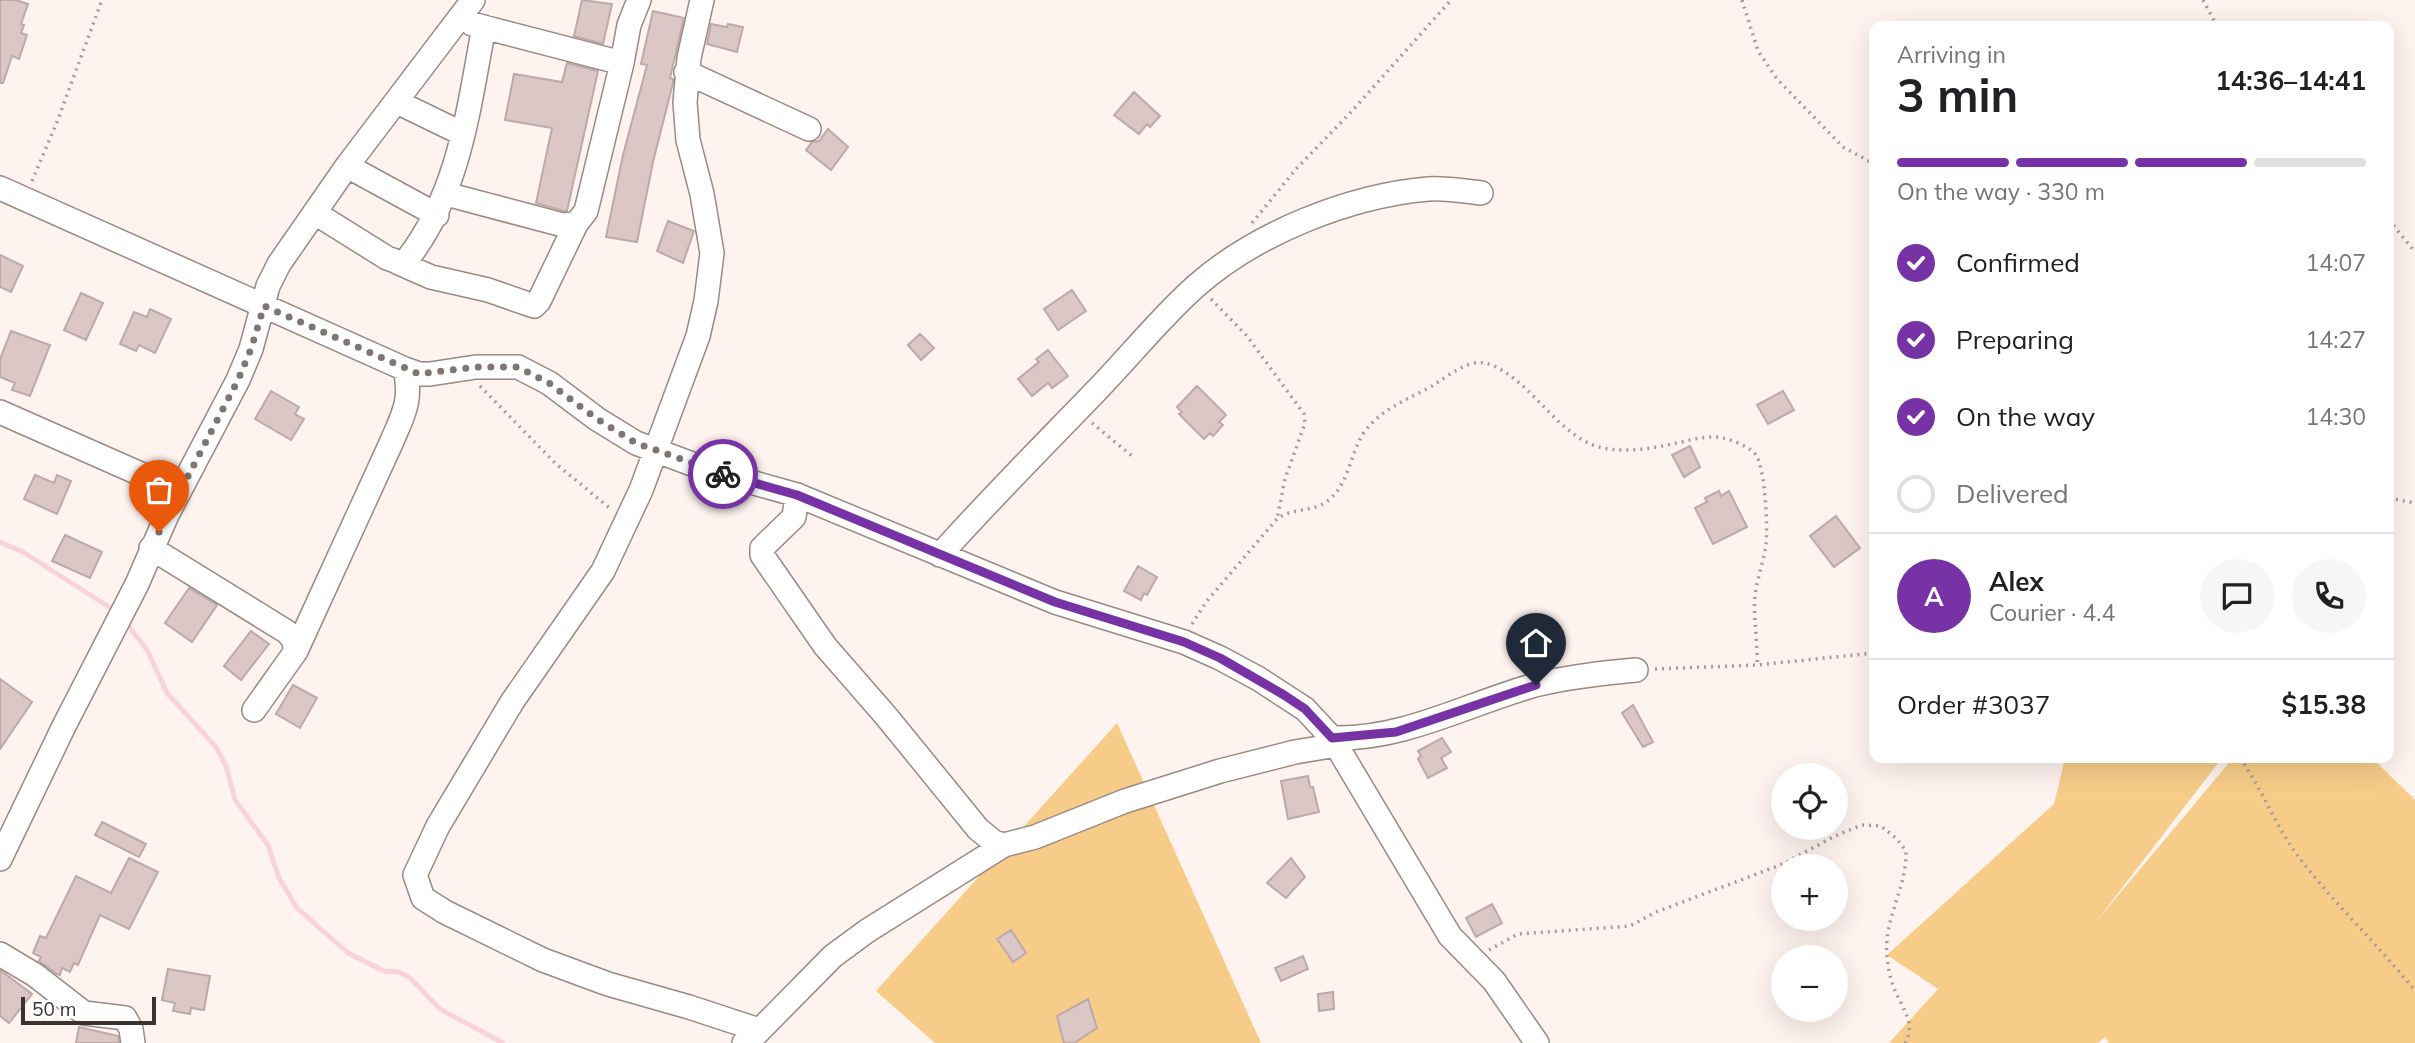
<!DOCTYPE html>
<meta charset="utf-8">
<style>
:root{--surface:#fff;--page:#f6f6f6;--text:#202124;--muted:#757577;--line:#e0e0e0;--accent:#7733a6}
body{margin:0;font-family:Mulish,sans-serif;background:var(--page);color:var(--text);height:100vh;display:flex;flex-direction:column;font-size:26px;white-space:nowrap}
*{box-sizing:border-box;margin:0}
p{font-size:23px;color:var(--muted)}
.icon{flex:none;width:38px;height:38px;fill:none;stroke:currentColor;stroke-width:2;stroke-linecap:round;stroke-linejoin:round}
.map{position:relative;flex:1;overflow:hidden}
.panel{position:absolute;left:1869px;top:21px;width:525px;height:742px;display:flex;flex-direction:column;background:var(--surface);border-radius:14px;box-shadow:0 7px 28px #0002}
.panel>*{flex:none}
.fabs{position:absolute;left:1771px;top:763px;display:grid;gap:14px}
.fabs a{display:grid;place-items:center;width:77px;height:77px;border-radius:50%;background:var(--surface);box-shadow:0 7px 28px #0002;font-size:35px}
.scale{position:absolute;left:21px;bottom:18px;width:135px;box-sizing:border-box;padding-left:7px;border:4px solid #3a3330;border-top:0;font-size:19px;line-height:24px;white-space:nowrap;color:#3a3330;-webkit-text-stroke:5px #fff;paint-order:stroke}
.pin{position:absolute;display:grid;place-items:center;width:60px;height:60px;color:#fff;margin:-72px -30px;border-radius:50% 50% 50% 0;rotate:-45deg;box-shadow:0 0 7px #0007}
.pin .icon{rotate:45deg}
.courier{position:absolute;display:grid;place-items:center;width:70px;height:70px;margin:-35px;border:5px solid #7733a6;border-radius:50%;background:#fff;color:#222;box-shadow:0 2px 9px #0007}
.overview em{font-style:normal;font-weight:700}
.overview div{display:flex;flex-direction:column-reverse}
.overview{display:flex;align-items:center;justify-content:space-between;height:119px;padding:0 28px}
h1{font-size:46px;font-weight:700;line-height:52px}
.bar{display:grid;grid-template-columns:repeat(4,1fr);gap:10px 7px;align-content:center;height:84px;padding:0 28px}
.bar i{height:9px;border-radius:5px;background:var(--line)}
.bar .active{background:var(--accent)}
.bar p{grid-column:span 4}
.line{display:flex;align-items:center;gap:18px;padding:0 28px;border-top:2px solid var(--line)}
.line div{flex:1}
.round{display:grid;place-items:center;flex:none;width:74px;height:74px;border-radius:37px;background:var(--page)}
ol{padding:0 28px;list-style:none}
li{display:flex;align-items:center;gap:21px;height:77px}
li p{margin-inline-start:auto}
li .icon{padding:7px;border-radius:50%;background:var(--accent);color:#fff;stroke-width:4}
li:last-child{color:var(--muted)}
li i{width:38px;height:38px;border:4px solid var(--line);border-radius:50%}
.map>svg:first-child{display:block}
</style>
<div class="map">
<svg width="2415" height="1043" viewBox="0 0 2415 1043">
<rect width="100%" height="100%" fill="#fef3ee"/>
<path fill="#f7cc88" d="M1117 723 1261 1043H935L876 991Z
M2065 758H2222L2095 923 2233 758H2372L2415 800V1043H2109L2105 1037 2098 1043H1889L1938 989 1887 955 2054 804Z"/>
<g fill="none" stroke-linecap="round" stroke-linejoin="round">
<path stroke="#f9d3db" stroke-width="5" d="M0 542 23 552 117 612
M126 623 147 650 167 693 216 747 226 766 235 800 268 845 279 878 297 908 348 953 384 971 399 972 409 977 440 1009 503 1043"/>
</g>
<path fill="#dbc7c5" stroke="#bdaaa8" stroke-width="2" d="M0 0H16L28 4 21 24 24 25 21 33 27 35 19 59 12 56 3 83H0Z
M582 0 612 4 603 44 574 36Z
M653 11 684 18 670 78 673 79V83L653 162 637 242 606 237 623 155 647 65 641 64Z
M711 24 727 27 728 24 743 27 737 52 707 44Z
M567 63 598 71 567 211H564L536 203 552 128 505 120 514 74 562 82Z
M1134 92 1160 116 1150 127 1147 124 1139 134 1114 115Z
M828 129 848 147 831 170 806 150 812 142 819 141Z
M668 221 694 231 683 263 657 251Z
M0 255 23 266 11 292 0 287Z
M1072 290 1086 311 1058 330 1044 309Z
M81 293 103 303 86 340 64 330Z
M150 309 171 319 155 353 139 345 136 351 120 344 134 312 147 317Z
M11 331 50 345 30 396 12 390 15 383 0 377V359Z
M920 334 934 348 921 360 908 345Z
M1048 350 1068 376 1052 388 1048 383 1032 396 1018 379 1039 362 1036 359Z
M1197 386 1226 415 1219 422 1223 425 1213 436 1210 433 1204 439 1179 414 1182 412 1177 407Z
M271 391 299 407 295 414 304 419 291 440 255 419Z
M1783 391 1794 410 1768 424 1757 405Z
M1690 446 1700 467 1684 477 1672 455Z
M35 475 54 483 57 475 71 481 57 514 24 499Z
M1719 491 1721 496 1729 491 1747 527 1713 544 1695 508 1707 502 1705 498Z
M1836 516 1860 548 1834 567 1810 536Z
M65 535 102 552 90 578 52 561Z
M1138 566 1157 577 1147 595 1144 593 1141 600 1124 591Z
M189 588 217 605 192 642 165 623Z
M251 631 269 644 241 680 224 666Z
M0 679 32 702 0 749Z
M293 685 317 698 300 728 276 714Z
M1633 705 1653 742 1643 747 1622 713Z
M1442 738 1451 752 1441 758 1447 768 1428 778 1418 759 1421 756 1418 751Z
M1308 776 1310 787H1313L1319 812 1288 819 1281 781Z
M102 822 146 844 139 857 95 835Z
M129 858 158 872 129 929 100 915 78 965 74 963 70 972 62 968 60 975 57 974 39 961 41 957 33 953 40 936 46 938 76 876 111 893Z
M1291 858 1305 877 1286 898 1267 883Z
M1492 904 1502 923 1476 937 1466 918Z
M1011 930 1026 953 1013 962 997 939Z
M1303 956 1308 969 1281 981 1275 968Z
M168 969 210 976 204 1010 191 1008 190 1014 173 1011 175 1003 162 1000Z
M0 970 32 994 9 1023 0 1016Z
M1333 992 1334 1009 1319 1011 1318 994Z
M1088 999 1097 1028 1074 1043H1064L1057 1016Z
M79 1027 118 1036 119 1043H76Z"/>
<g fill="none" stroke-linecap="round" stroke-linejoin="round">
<g stroke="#9b8983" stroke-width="26">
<path id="minor" d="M702 0 689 58 685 102 688 140 702 194 712 253 706 301 698 336 641 490 603 571 512 702 438 826 415 875 423 898 445 912 543 960 608 984 689 1007 759 1030
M472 24 622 63
M686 72 809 129
M397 102 463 134
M347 166 437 215
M0 188 405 369 419 374H430L476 367H518L549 383 597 419 636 443 708 470 797 495 1055 602 1184 642 1220 658 1259 679 1305 709 1332 738 1450 936 1494 981 1537 1043
M446 194 563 225 576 224 586 211 622 63 629 25 639 0
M315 213 387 258 401 263 406 261C460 192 468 110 484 27
M399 263 431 277 488 290 534 306 539 301 576 224
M0 412 179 491
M797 495 794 517 762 548V555L825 646 886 716 978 829 994 842 1004 845 1035 837 1125 801 1220 771 1295 752 1337 745
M151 548 287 632 293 639 296 651
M940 555C991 498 1044 445 1097 390 1130 356 1161 317 1196 286 1256 233 1349 196 1428 189 1445 188 1464 191 1481 193
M254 710 296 651 392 441C404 413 412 400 405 369
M1332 738C1404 740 1467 704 1535 685 1567 677 1602 673 1636 670
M0 859 64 726 137 584 167 515 238 380 251 349 268 286 279 264 347 166 473 0
M0 954 35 975 84 1013 125 1018 131 1029 133 1043
M744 1043 753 1037 833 956 867 931 1004 845"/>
</g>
<path stroke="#a59c98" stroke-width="3.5" stroke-dasharray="2 5" stroke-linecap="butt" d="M1742 0 1758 51 1777 79 1843 147 1874 164
M2203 0 2217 26
M32 181 57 122 102 0
M2389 220 2415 252
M1252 223 1296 169 1352 111 1451 0
M1211 299 1247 336 1304 414 1305 423 1285 479 1277 519
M480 386 555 463 612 510
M1092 423 1132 456
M2389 498 2415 503
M1192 624 1206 602 1277 519C1293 507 1314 513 1330 499 1349 482 1350 455 1363 434 1380 409 1407 400 1432 386 1445 378 1458 367 1474 363 1481 362 1487 363 1494 366 1535 385 1560 439 1603 448 1629 453 1655 448 1681 442 1695 439 1709 435 1723 438 1733 440 1750 447 1756 455 1765 468 1768 527 1766 544 1764 561 1757 578 1755 596 1753 619 1758 642 1757 665
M1655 669 1757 665 1874 653
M2240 758C2262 789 2275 825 2298 856 2334 904 2378 944 2415 991
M1489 950 1518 934 1630 926 1656 912 1783 864 1835 836 1862 825 1881 826 1897 839 1906 851C1907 888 1883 920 1887 957 1888 967 1890 978 1894 988 1901 1006 1917 1024 1905 1043"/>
<use href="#minor" stroke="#fff" stroke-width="23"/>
</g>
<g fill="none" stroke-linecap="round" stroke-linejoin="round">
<path stroke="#7f7672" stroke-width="7" stroke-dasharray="0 12.6" d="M159 532 238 380 251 349 264 306 419 374 476 367H518L549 383 597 419 636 443 723 474"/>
<path stroke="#7733a6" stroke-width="9" d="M723 474 797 495 1055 602 1184 642 1220 658 1284 695 1305 709 1332 738 1396 732 1536 685"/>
</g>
</svg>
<div class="fabs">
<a><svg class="icon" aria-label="locate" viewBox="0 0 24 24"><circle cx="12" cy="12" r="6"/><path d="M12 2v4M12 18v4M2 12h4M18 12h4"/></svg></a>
<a>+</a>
<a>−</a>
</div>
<div class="scale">50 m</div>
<div class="pin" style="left:159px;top:532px;background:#ea580c"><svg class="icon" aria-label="bag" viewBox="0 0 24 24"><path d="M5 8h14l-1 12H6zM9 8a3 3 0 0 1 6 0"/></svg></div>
<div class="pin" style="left:1536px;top:685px;background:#1f2937"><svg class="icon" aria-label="home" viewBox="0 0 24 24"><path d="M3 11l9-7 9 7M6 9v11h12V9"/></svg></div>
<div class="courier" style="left:723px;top:474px"><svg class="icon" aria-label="bike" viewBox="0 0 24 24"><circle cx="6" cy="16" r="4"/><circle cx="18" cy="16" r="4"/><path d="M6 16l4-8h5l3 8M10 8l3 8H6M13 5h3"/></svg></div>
<section class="panel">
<div class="overview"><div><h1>3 min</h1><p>Arriving in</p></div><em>14:36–14:41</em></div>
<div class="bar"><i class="active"></i><i class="active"></i><i class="active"></i><i></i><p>On the way · 330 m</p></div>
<ol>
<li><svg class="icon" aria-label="check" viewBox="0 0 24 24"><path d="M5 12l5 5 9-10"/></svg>Confirmed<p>14:07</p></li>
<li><svg class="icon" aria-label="check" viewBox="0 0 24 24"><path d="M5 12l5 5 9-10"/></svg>Preparing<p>14:27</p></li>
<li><svg class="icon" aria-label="check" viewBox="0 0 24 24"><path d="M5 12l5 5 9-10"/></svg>On the way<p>14:30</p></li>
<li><i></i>Delivered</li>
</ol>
<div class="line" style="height:126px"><b class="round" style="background:var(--accent);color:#fff">A</b><div><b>Alex</b><p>Courier · 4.4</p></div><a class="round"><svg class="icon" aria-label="chat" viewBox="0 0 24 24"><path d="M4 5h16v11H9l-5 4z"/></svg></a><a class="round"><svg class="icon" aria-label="phone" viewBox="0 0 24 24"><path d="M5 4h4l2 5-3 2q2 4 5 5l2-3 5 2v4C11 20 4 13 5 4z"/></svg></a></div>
<div class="line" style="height:91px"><div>Order #3037</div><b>$15.38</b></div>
</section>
</div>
